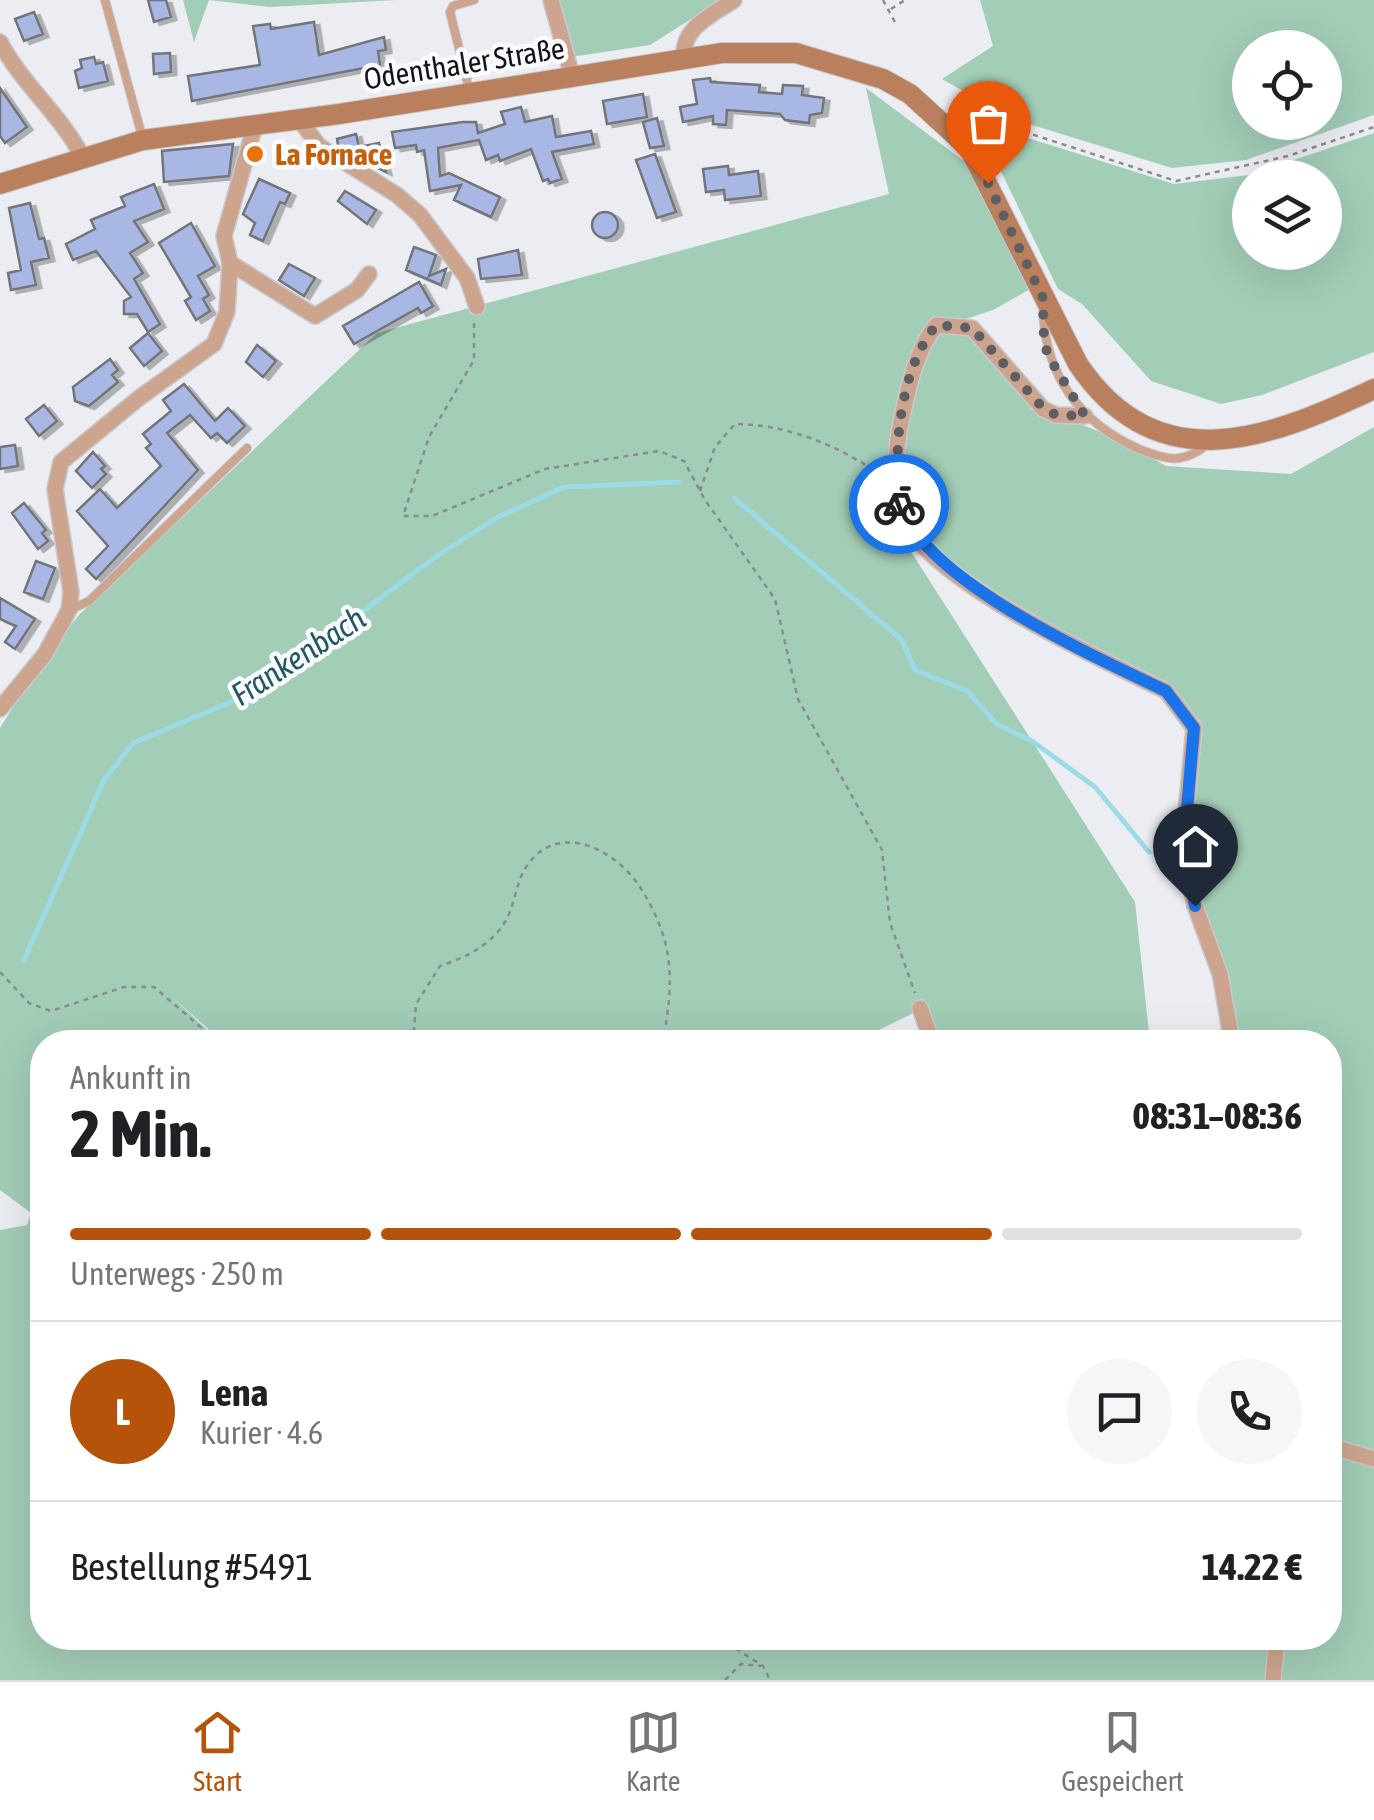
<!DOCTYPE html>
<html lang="de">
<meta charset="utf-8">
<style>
:root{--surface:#fff;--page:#f6f6f6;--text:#202124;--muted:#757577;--line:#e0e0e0;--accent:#b45309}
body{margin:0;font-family:"Asap Condensed",sans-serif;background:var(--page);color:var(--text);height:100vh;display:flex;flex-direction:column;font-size:38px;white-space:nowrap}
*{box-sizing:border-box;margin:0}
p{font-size:32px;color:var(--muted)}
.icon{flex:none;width:55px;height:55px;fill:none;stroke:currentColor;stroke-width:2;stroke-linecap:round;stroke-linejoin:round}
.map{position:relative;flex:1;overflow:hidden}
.drawer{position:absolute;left:30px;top:1030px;width:1312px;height:620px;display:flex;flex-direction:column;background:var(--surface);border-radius:40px;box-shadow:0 10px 40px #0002}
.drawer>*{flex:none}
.controls{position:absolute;left:1232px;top:30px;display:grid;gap:20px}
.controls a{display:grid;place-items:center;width:110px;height:110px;border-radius:50%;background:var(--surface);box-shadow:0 10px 40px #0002;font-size:50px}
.pin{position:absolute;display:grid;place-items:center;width:85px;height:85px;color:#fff;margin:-102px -42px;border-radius:50% 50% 50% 0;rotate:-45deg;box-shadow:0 0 10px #0007}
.pin .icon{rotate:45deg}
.courier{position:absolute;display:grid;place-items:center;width:100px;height:100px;margin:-50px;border:8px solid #1a73e8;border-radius:50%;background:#fff;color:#222;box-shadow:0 2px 12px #0007}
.overview em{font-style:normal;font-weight:700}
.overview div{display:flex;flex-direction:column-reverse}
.overview{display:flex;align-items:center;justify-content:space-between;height:170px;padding:0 40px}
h1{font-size:65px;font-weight:700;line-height:75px}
.bar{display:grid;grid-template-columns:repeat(4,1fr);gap:15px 10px;align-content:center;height:120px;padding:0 40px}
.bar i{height:12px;border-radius:8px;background:var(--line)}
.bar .selected{background:var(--accent)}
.bar p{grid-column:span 4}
.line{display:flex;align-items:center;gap:25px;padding:0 40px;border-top:2px solid var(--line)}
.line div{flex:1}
.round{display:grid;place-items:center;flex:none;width:105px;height:105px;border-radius:52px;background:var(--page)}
.tab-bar{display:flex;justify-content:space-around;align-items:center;height:140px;border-top:2px solid var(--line);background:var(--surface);font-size:28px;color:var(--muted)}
.tab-bar a{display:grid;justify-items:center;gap:5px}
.tab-bar .selected{color:var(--accent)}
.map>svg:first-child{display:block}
</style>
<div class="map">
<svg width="1374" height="1680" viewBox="0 0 1374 1680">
<defs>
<filter id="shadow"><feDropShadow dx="5.5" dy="3" stdDeviation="0" flood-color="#0004"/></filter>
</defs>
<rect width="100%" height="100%" fill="#ebedf3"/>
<path fill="#a2cdb7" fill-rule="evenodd" d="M183 0H396L270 7 209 0 194 42Z
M556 0H721L650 45 571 57Z
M980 0H1374V115L1246 160 1172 168 1013 119 942 79 993 46ZM1250 48H1325V122H1250Z
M866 88 976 170 1032 288 993 310 926 332 891 476 877 465 869 486 1135 902 1150 1042H932L920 1010 854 1042H223L172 997 220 1042H42V1638H1274L1270 1680H0V1230L27 1225 31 1213 0 1190V728L47 653 80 614 377 333 889 194Z
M977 122 1174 184 1249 175 1374 133V352L1262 395 1221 404 1151 381 1082 304 1058 289ZM1250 178H1325V252H1250Z
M954 325 972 328 1043 409 1115 438 1166 466 1291 474 1374 427V1460L1330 1446V1042H1234L1186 844 1198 770 1186 711 998 602 908 528 896 476 926 338Z
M1330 1451 1374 1466V1680H1275L1279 1638H1330Z"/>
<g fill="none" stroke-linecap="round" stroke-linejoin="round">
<path stroke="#9bdbe8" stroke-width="5" d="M734 498 902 640 915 670 967 691 997 724 1032 741 1095 787 1149 852
M24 960 104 780 133 743 255 692 434 558 498 517 564 487 679 482"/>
</g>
<path fill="#a8b7e4" stroke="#73757a" stroke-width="2.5" filter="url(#shadow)" d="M148 0H166L171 17 154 22Z
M34 12 43 34 24 41 15 19Z
M314 22 319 55 384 37 386 50 378 51 380 65 192 101 188 76 260 65 253 26 270 24 271 29Z
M170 53 171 72 154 74 153 54Z
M94 57 96 64 103 62 108 81 79 88 75 71 82 68 80 60Z
M710 78 711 82 760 85 759 92 782 94 783 85 803 86 802 95 824 98 822 113 810 115 809 123 785 120 780 114 727 110 726 125 713 124V116L683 122 680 107 697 104 693 80Z
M0 88 27 127 5 143 0 136Z
M643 94 647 117 607 124 603 101Z
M521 107 525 122 552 116 556 137 591 131 594 144 552 152 562 179 550 183 548 179 543 181 531 149 500 161 498 155 486 160 479 140 438 148 440 176 449 173 500 197 491 217 454 200 461 185 430 191 424 150 417 152 416 145 395 148 392 132 463 122H476L478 133 505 124 501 112Z
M657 118 664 146 650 148 643 122Z
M356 134 359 147 379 143 386 172 362 160 360 150 350 152 338 145 337 139Z
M233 144 229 176 164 182 162 151Z
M655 154 676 212 657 218 636 160Z
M728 166 729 175 758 171 761 196 725 200 724 190 706 192 703 169Z
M259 179 290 193 285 204 280 202 263 241 250 235 255 223 243 214Z
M154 184 164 209 134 221 148 242 130 253 143 273 134 279 160 324 148 332 137 314H124V301L131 297 96 251 73 260 66 244 95 229 91 220 125 206 121 197Z
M345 191 376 210 367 224 338 201Z
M30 203 39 239 44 238 49 258 31 262 36 285 11 290 8 273 21 270 9 208Z
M592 225a13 13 0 1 1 26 0a13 13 0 1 1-26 0Z
M191 223 215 266 198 276 209 295 203 299 210 311 196 320 185 301 191 297 159 243Z
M414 247 436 255 429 276 446 269 441 285 406 270Z
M518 250 522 275 481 279 478 259Z
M289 264 315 278 304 296 279 280Z
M419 282 433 306 421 313 418 308 354 344 343 326Z
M148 333 162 351 144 366 130 348Z
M257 345 276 361 263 377 246 362Z
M110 359 118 370 112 375 118 382 89 406 75 401 73 387Z
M184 384 215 421 228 408 245 426 227 443 217 433 211 438 190 415 167 433 198 470 96 579 86 569 108 546 77 511 100 489 117 508 161 466 146 448 151 444 143 434 171 411 163 400Z
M44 405 57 421 39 436 26 419Z
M15 445 18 466 0 469V447Z
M93 452 105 466 101 469 106 474 92 488 76 471Z
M24 503 46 530 42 533 48 541 38 549 12 513Z
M36 561 55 568 43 599 24 592Z
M0 598 35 619 15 649 5 642 16 626 0 619Z"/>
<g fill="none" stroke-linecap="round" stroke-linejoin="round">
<g stroke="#c8cacf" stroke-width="10">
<path id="service" d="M105 0 143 140
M470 93 450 12 453 6 474 0
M1043 312C1046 376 1080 423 1139 449 1168 461 1184 464 1209 443
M69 610 89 601 247 448"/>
</g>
<g stroke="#c8cacf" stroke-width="18">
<path id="minor" d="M551 0 572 76
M0 42C22 84 60 114 82 156
M684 58C681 28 712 15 734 0
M299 119 319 146 397 195 420 215 467 278 477 307
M230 263 315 316 357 290 369 274
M1085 416 1056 415 1043 409 972 328 936 325C916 351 909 385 902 417 895 450 890 499 909 529 950 590 1098 658 1166 691L1194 728 1183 844 1195 906 1220 974 1232 1042
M0 709 45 654 69 610 71 592 55 489 61 462 139 398 214 344 227 312 230 263 224 236 255 125
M920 1008 932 1042
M1330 1446 1374 1459
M1273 1680 1277 1638"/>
</g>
<g stroke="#c8cacf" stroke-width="22">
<path id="secondary" d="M0 184 143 140 339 114 722 53H796L883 79 910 94 969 148 1078 364C1158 483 1270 438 1374 389"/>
</g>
<path stroke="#8b8c90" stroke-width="2.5" stroke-dasharray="5 5" stroke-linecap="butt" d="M883 0 897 26
M891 9 905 0
M957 110 1176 181 1288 156 1374 127
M474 323V360L429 437 403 516H432L545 469 659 451 684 461 705 500 775 599 798 699 882 850 890 923 915 993
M700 491 715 447 735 424C785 424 838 445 879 474
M0 972 29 1003 51 1011 124 987H154L218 1042
M413 1042 416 1004 440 966C464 958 488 947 503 925 515 908 515 884 526 867 558 819 616 850 640 887 675 943 674 979 663 1042
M719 1638 763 1666 770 1680
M725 1680 741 1664 761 1666"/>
<use href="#service" stroke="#cda58e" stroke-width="8"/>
<use href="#minor" stroke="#cda58e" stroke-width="15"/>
<use href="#secondary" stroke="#ba805e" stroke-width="20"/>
</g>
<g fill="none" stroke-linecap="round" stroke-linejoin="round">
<path stroke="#5f5f63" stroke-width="10" stroke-dasharray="0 18" d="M899 504C894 447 899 372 936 325L972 328 1043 408 1056 415 1085 416 1050 359 1044 344 1043 298 988 183"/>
<path stroke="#1a73e8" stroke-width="12" d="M899 504C928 583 1092 655 1166 691L1194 728 1184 844 1195 906"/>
</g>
<circle fill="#e8710a" stroke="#f9fbfe" stroke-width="4" cx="255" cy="154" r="10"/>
<g text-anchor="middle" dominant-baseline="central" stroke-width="9" stroke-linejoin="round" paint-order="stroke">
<g font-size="30" fill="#131315" stroke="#f9fbfe">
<text transform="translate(464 63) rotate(-9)">Odenthaler Straße</text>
</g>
<g font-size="30" font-weight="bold" fill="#c56008" stroke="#f9fbfe" text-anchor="start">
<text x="275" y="154">La Fornace</text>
</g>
<g font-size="32" font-style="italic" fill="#225861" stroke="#f9fbfe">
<text transform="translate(298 656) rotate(-33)">Frankenbach</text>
</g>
</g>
</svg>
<div class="controls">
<a><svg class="icon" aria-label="locate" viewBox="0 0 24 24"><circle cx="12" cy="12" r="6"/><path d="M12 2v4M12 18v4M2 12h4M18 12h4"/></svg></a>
<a><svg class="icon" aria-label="layers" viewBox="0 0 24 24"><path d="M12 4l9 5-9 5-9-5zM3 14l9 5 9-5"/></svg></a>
</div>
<div class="pin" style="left:988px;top:183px;background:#ea580c"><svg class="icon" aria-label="bag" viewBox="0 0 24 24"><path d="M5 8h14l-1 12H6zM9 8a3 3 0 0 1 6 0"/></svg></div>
<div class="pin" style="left:1195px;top:906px;background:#1f2937"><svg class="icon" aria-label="home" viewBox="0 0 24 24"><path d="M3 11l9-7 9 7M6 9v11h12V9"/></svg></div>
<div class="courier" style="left:899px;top:504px"><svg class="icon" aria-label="bike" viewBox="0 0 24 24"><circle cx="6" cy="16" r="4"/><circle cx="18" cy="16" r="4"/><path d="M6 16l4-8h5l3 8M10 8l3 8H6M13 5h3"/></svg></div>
<section class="drawer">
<div class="overview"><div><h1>2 Min.</h1><p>Ankunft in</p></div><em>08:31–08:36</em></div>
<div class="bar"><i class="selected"></i><i class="selected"></i><i class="selected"></i><i></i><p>Unterwegs · 250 m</p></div>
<div class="line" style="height:180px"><b class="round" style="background:var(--accent);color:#fff">L</b><div><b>Lena</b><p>Kurier · 4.6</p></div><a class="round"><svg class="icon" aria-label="chat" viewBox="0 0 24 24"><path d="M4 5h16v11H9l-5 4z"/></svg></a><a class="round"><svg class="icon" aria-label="phone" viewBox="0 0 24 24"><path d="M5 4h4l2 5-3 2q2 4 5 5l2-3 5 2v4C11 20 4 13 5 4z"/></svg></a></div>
<div class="line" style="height:130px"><div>Bestellung #5491</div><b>14.22 €</b></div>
</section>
</div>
<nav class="tab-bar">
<a class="selected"><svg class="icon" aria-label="home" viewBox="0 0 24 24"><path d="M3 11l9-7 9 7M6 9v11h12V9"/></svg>Start</a>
<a><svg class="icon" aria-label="map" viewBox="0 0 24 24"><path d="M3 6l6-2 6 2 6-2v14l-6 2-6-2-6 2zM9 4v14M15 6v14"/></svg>Karte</a>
<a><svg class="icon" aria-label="saved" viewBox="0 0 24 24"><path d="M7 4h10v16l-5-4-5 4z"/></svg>Gespeichert</a>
</nav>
